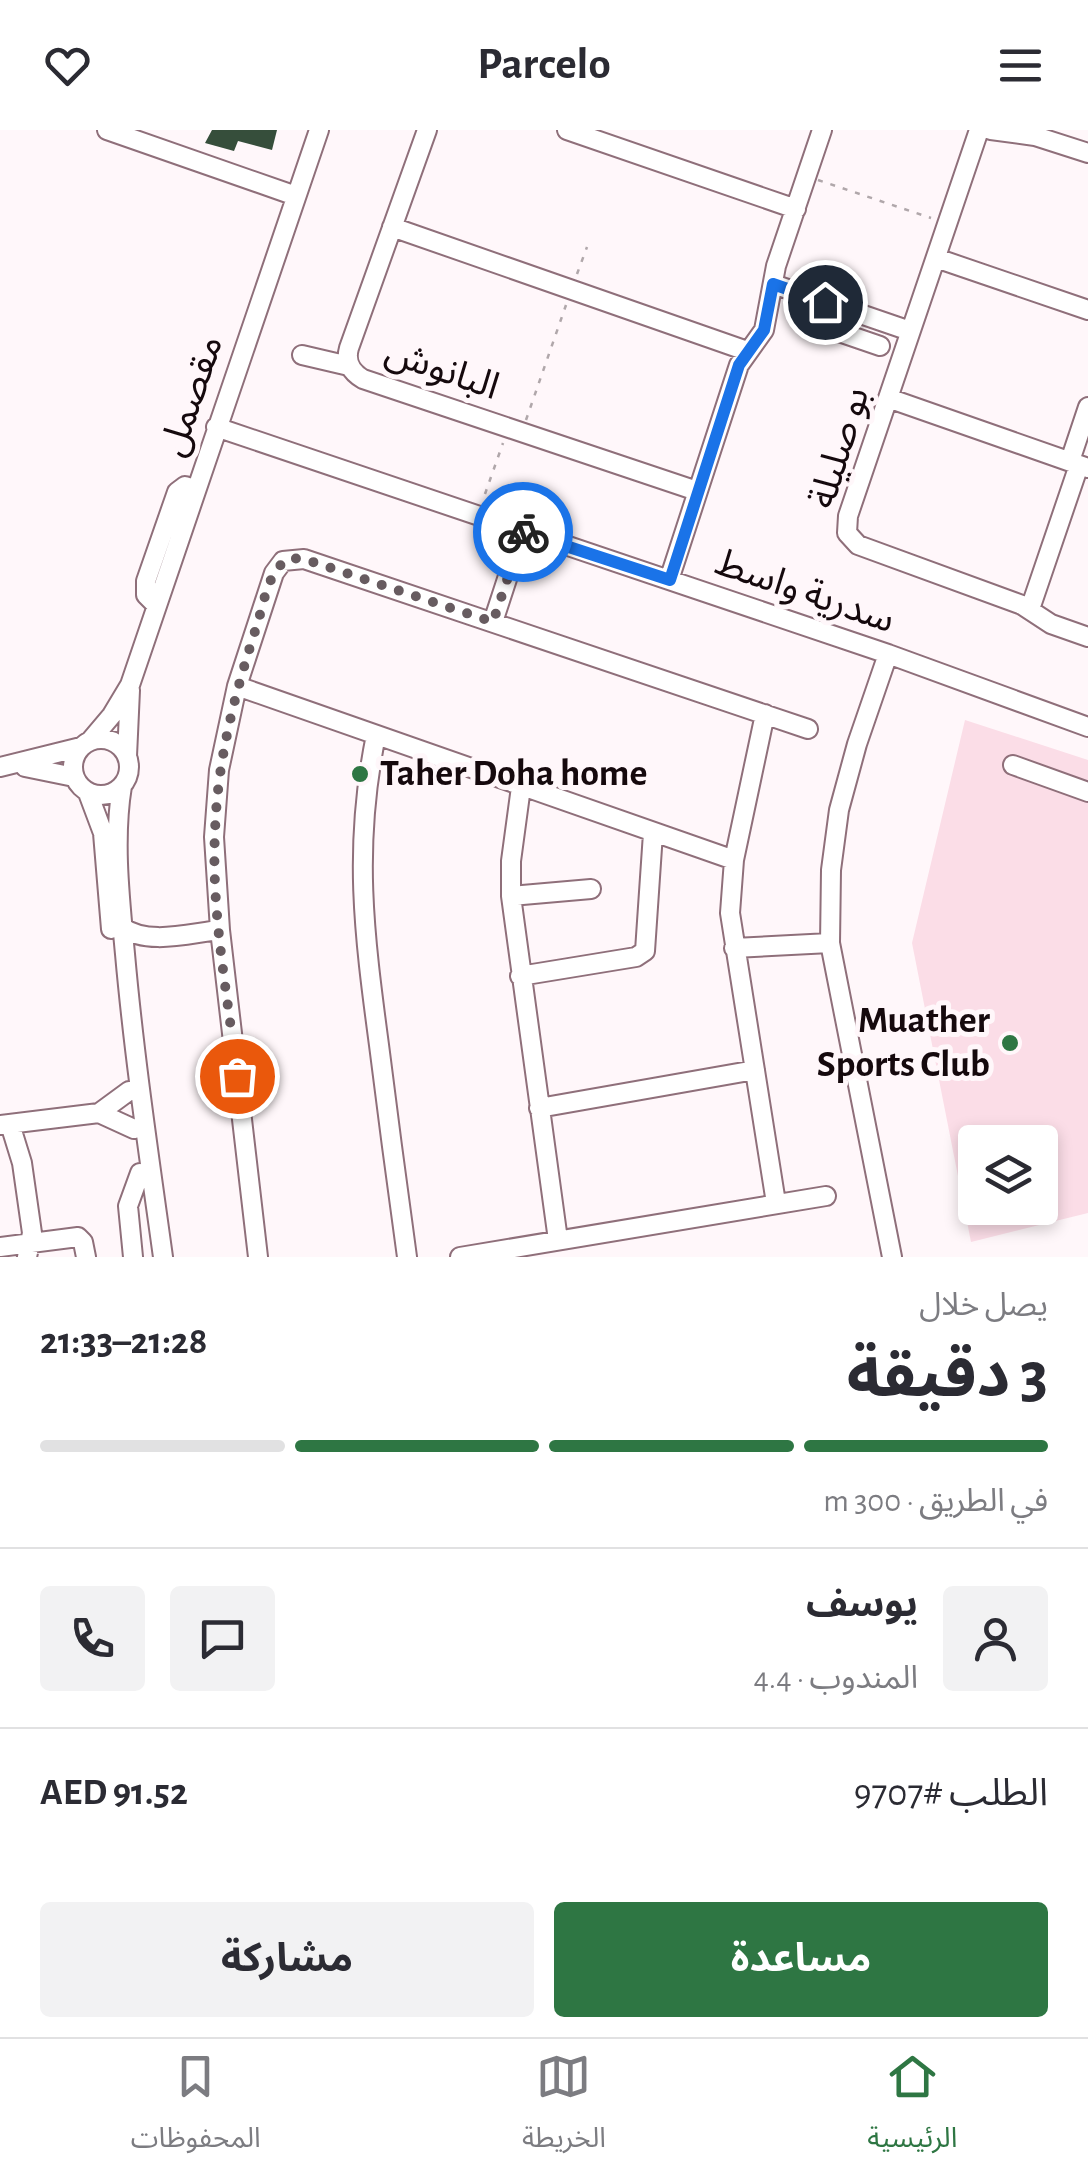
<!DOCTYPE html>
<html lang="ar">
<meta charset="utf-8">
<style>
:root{--surface:#fff;--page:#f2f2f3;--text:#2b2b33;--muted:#7c7c81;--line:#e1e1e2;--accent:#2e7643}
body{margin:0;font-family:"Alegreya Sans","Noto Sans Arabic",sans-serif;background:var(--page);color:var(--text);direction:rtl;height:100vh;display:flex;flex-direction:column;font-size:38px;white-space:nowrap}
*{box-sizing:border-box;margin:0}
p{font-size:32px;color:var(--muted)}
.icon{flex:none;width:55px;height:55px;fill:none;stroke:currentColor;stroke-width:2;stroke-linecap:round;stroke-linejoin:round}
.map{position:relative;height:1127px;overflow:hidden;direction:ltr}
.drawer{display:flex;flex-direction:column;background:var(--surface);flex:1}
.drawer>*{flex:none}
.fabs{position:absolute;left:958px;top:995px;display:grid;gap:20px}
.fabs a{display:grid;place-items:center;width:100px;height:100px;border-radius:10px;background:var(--surface);box-shadow:0 5px 15px #0003;font-size:50px}
.pin{position:absolute;display:grid;place-items:center;width:85px;height:85px;color:#fff;margin:-42px;border:5px solid #fff;border-radius:50%;box-shadow:0 2px 10px #0007}
.courier{position:absolute;display:grid;place-items:center;width:100px;height:100px;margin:-50px;border:8px solid #1a73e8;border-radius:50%;background:#fff;color:#222;box-shadow:0 2px 12px #0007}
.overview em{font-style:normal;font-weight:700}
.overview div{display:flex;flex-direction:column-reverse}
.overview{display:flex;align-items:center;justify-content:space-between;height:170px;padding:0 40px}
h1{font-size:65px;font-weight:700;line-height:75px}
.bar{display:grid;grid-template-columns:repeat(4,1fr);gap:15px 10px;align-content:center;height:120px;padding:0 40px}
.bar i{height:12px;border-radius:8px;background:var(--line)}
.bar .selected{background:var(--accent)}
.bar p{grid-column:span 4}
.line{display:flex;align-items:center;gap:25px;padding:0 40px;border-top:2px solid var(--line)}
.line div{flex:1}
.round{display:grid;place-items:center;flex:none;width:105px;height:105px;border-radius:10px;background:var(--page)}
.action{display:flex;gap:20px;margin-top:auto;padding:20px 40px}
.action a{flex:1;height:115px;border-radius:10px;background:var(--accent);color:#fff;font-size:40px;font-weight:700;line-height:115px;text-align:center}
.action a+a{background:var(--page);color:var(--text)}
header{display:flex;justify-content:space-between;align-items:center;height:130px;padding:0 40px;background:var(--surface);font-size:45px;font-weight:700}
.tab-bar{display:flex;justify-content:space-around;align-items:center;height:140px;border-top:2px solid var(--line);background:var(--surface);font-size:28px;color:var(--muted)}
.tab-bar a{display:grid;justify-items:center;gap:5px}
.tab-bar .selected{color:var(--accent)}
.map>svg:first-child{display:block}
</style>
<header><svg class="icon" aria-label="menu" viewBox="0 0 24 24"><path d="M4 6h16M4 12h16M4 18h16"/></svg>Parcelo<svg class="icon" aria-label="heart" viewBox="0 0 24 24"><path d="M12 20l-8-8c-3-5 5-10 8-4 3-6 11-1 8 4z"/></svg></header>
<div class="map">
<svg width="1088" height="1127" viewBox="0 0 1088 1127">
<rect width="100%" height="100%" fill="#fff7fa"/>
<path fill="#fbdde7" fill-rule="evenodd" d="M965 590 1088 630V1083L971 1112 912 813ZM975 1012H1040V1078H975Z"/>
<path fill="#364e3b" d="M212 0H277L272 20 238 11 234 21 205 13Z"/>
<g fill="none" stroke-linecap="round" stroke-linejoin="round">
<g stroke="#8f6f7a" stroke-width="22">
<path id="minor" d="M107 0 296 66
M427 0 349 218C345 232 351 242 363 249L697 361
M567 0 796 79
M979 0 848 386 847 403 858 415 1022 475 1051 494 1088 507
M991 0 1035 6 1088 23
M392 97 747 221
M936 128 1088 180
M773 154 910 201
M807 191 880 216
M302 225 349 236
M888 268 1088 338
M216 297 888 524 1088 597
M1070 331 1088 277
M669 450 739 235 764 200 776 136 822 0
M156 475 146 465V451L177 362 185 356 194 359
M1030 479 1079 335
M493 492 523 400
M888 524 857 614 839 680 831 740 830 813 892 1127
M237 556 734 730
M765 584 734 730 730 783 776 1073
M376 605C353 718 364 803 379 915 388 986 397 1056 407 1127
M73 637a28 28 0 1 1 56 0a28 28 0 1 1-56 0Z
M90 611 112 585 130 555 319 0
M127 626 130 560
M1013 635 1088 662
M0 637 81 617
M25 637 74 647
M122 656C113 710 120 770 125 824 134 925 149 1026 163 1127
M521 657 511 731V766L558 1110
M88 663 103 703 111 799
M511 766 591 759
M122 797C148 816 190 803 220 800
M734 818 830 813
M520 846 636 827 645 821 653 703
M539 978 755 940
M99 983 129 961
M10 994 22 1033 32 1103 27 1127
M0 995 99 983 134 999
M0 1117 78 1107 83 1112 86 1127
M133 1127 128 1076 140 1043
M258 1127 220 800 214 707 219 640 237 556 274 443 283 431 304 429 808 599
M460 1127 826 1066"/>
</g>
<path stroke="#b0a7aa" stroke-width="2.5" stroke-dasharray="5 8" stroke-linecap="butt" d="M818 50 931 88
M577 144 587 117
M526 290 566 175
M485 364 503 313"/>
<use href="#minor" stroke="#fff" stroke-width="18"/>
</g>
<g fill="none" stroke-linecap="round" stroke-linejoin="round">
<path stroke="#675c60" stroke-width="10" stroke-dasharray="0 18" d="M237 946C228 866 211 783 215 703 217 631 235 563 257 495 264 473 268 439 290 428L304 429 493 492 523 402"/>
<path stroke="#1a73e8" stroke-width="12" d="M523 402 670 450 739 235 764 200 773 154 825 172"/>
</g>
<g fill="#2e7643" stroke="#fff7fa" stroke-width="4">
<circle cx="360" cy="644" r="10"/>
<circle cx="1010" cy="913" r="10"/>
</g>
<g text-anchor="middle" dominant-baseline="central" stroke-width="10" stroke-linejoin="round" paint-order="stroke">
<g font-size="38" fill="#15090d" stroke="#fff7fa">
<text transform="translate(442 240) rotate(19)">البانوش</text>
<text transform="translate(192 266) rotate(-71)">مقصمل</text>
<text transform="translate(840 318) rotate(-73)">بو صليلة</text>
<text transform="translate(805 462) rotate(19)">سدرية واسط</text>
</g>
<g font-size="38" font-weight="bold" fill="#15090d" stroke="#fff7fa" text-anchor="start">
<text x="380" y="644">Taher Doha home</text>
<text x="990" y="891" text-anchor="end">Muather<tspan x="990" dy="44">Sports Club</tspan></text>
</g>
</g>
</svg>
<div class="fabs">
<a><svg class="icon" aria-label="layers" viewBox="0 0 24 24"><path d="M12 4l9 5-9 5-9-5zM3 14l9 5 9-5"/></svg></a>
</div>
<div class="pin" style="left:237px;top:946px;background:#ea580c"><svg class="icon" aria-label="bag" viewBox="0 0 24 24"><path d="M5 8h14l-1 12H6zM9 8a3 3 0 0 1 6 0"/></svg></div>
<div class="pin" style="left:825px;top:172px;background:#1f2937"><svg class="icon" aria-label="home" viewBox="0 0 24 24"><path d="M3 11l9-7 9 7M6 9v11h12V9"/></svg></div>
<div class="courier" style="left:523px;top:402px"><svg class="icon" aria-label="bike" viewBox="0 0 24 24"><circle cx="6" cy="16" r="4"/><circle cx="18" cy="16" r="4"/><path d="M6 16l4-8h5l3 8M10 8l3 8H6M13 5h3"/></svg></div>
</div>
<section class="drawer">
<div class="overview"><div><h1>3 دقيقة</h1><p>يصل خلال</p></div><em>21:28–21:33</em></div>
<div class="bar"><i class="selected"></i><i class="selected"></i><i class="selected"></i><i></i><p>في الطريق · 300 m</p></div>
<div class="line" style="height:180px"><a class="round"><svg class="icon" aria-label="person" viewBox="0 0 24 24"><circle cx="12" cy="8" r="4"/><path d="M4 21q1-7 8-7t8 7"/></svg></a><div><b>يوسف</b><p>المندوب · 4.4</p></div><a class="round"><svg class="icon" aria-label="chat" viewBox="0 0 24 24"><path d="M4 5h16v11H9l-5 4z"/></svg></a><a class="round"><svg class="icon" aria-label="phone" viewBox="0 0 24 24"><path d="M5 4h4l2 5-3 2q2 4 5 5l2-3 5 2v4C11 20 4 13 5 4z"/></svg></a></div>
<div class="line" style="height:130px"><div>الطلب #9707</div><b>AED 91.52</b></div>
<div class="action"><a>مساعدة</a><a>مشاركة</a></div>
</section>
<nav class="tab-bar">
<a class="selected"><svg class="icon" aria-label="home" viewBox="0 0 24 24"><path d="M3 11l9-7 9 7M6 9v11h12V9"/></svg>الرئيسية</a>
<a><svg class="icon" aria-label="map" viewBox="0 0 24 24"><path d="M3 6l6-2 6 2 6-2v14l-6 2-6-2-6 2zM9 4v14M15 6v14"/></svg>الخريطة</a>
<a><svg class="icon" aria-label="saved" viewBox="0 0 24 24"><path d="M7 4h10v16l-5-4-5 4z"/></svg>المحفوظات</a>
</nav>
